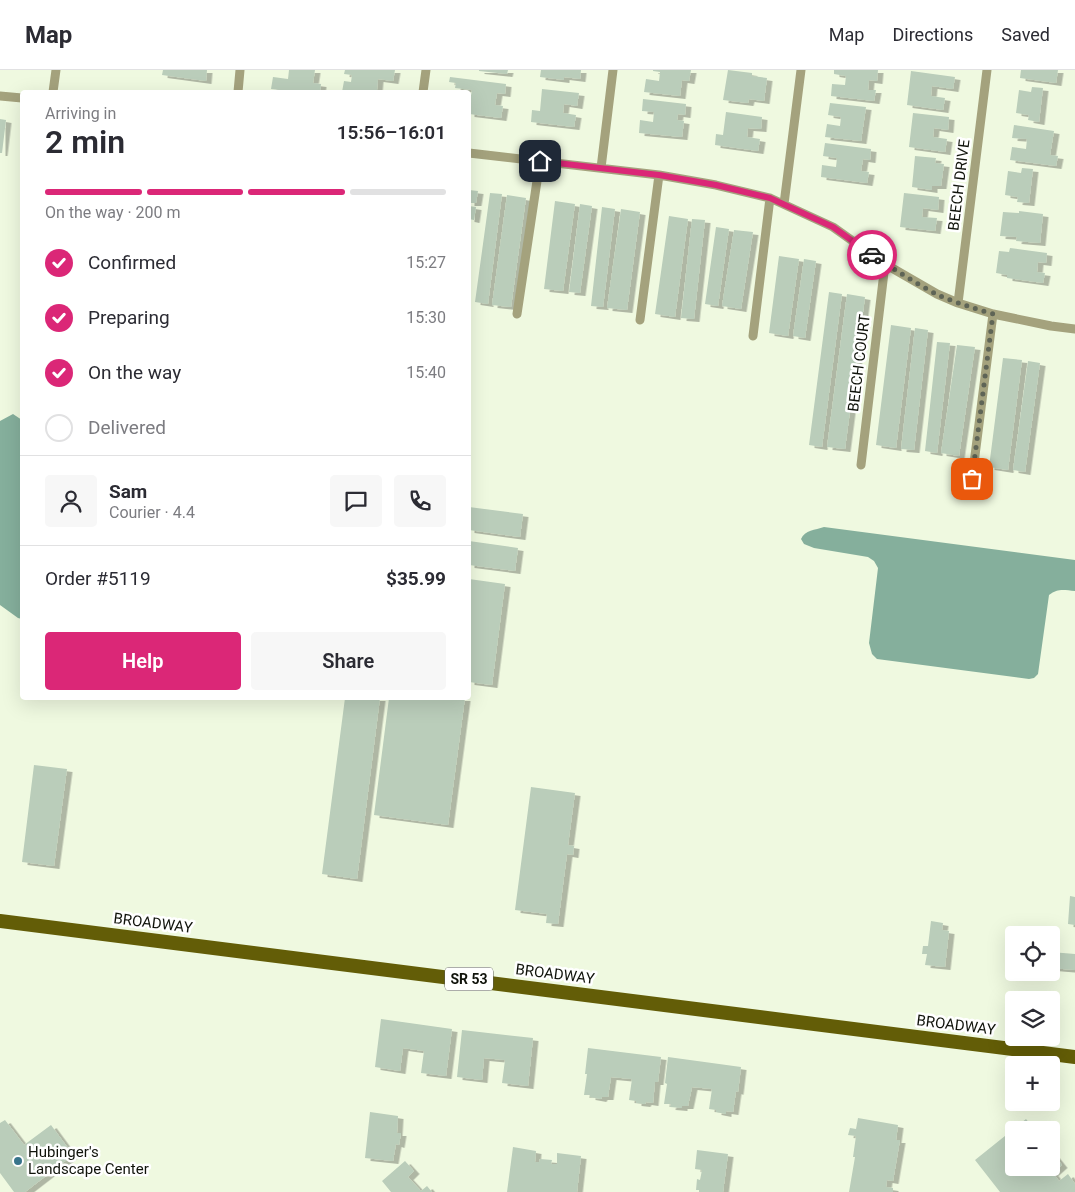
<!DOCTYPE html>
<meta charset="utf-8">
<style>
:root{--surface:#fff;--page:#f7f7f7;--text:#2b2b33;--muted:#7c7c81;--line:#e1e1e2;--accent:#db2777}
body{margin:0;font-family:Roboto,sans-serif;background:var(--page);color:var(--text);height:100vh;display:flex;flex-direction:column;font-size:19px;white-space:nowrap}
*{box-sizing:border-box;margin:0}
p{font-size:16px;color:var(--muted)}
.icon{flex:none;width:28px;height:28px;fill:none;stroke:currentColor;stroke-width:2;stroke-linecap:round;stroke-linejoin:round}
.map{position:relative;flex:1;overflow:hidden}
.panel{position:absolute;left:20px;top:20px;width:451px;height:610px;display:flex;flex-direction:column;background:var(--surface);border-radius:5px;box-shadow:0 5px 20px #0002}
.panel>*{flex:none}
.fabs{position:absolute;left:1005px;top:856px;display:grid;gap:10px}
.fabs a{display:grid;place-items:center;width:55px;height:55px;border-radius:5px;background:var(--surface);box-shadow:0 5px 20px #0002;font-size:25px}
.pin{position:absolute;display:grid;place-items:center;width:42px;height:42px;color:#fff;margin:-21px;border-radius:10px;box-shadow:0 2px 8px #0006}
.courier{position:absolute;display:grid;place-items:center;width:50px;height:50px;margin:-25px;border:4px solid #db2777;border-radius:50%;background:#fff;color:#222;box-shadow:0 1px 6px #0007}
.headline em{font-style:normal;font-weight:600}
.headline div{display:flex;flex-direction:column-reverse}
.headline{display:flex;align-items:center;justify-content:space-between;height:85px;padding:0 25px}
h1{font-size:32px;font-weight:600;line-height:38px}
.bar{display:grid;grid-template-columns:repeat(4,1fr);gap:8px 5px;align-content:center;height:60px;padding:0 25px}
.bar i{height:6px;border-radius:4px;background:var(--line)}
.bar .active{background:var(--accent)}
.bar p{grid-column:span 4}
.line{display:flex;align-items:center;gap:12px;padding:0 25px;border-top:1px solid var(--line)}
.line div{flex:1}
.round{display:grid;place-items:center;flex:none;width:52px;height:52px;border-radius:5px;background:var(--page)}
ol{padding:0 25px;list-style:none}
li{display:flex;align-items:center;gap:15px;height:55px}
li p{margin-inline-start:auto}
li .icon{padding:5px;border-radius:50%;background:var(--accent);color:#fff;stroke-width:4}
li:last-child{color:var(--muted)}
li i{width:28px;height:28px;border:2px solid var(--line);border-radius:50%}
.button{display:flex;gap:10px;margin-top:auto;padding:10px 25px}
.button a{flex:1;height:58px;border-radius:5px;background:var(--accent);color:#fff;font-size:20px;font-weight:600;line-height:58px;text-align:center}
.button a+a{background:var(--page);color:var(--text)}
header{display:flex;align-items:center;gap:30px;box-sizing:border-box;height:70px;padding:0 25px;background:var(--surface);border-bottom:1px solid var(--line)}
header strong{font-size:24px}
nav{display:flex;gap:28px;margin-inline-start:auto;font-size:18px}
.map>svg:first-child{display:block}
</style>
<header>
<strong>Map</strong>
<nav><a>Map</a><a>Directions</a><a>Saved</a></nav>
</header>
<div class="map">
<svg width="1075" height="1122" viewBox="0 0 1075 1122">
<defs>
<filter id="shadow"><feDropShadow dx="5.5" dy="3" stdDeviation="0" flood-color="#0004"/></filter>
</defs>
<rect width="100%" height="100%" fill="#eff9e0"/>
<path fill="#85af9c" d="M13 344 22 350V549L18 548 0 535V351Z
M824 457 1075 490V521C1064 520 1058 518 1049 525L1038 604 1034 608 1029 609 877 589 872 584 869 573 878 498 874 491 868 487 814 478 804 474 801 469C805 460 815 460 824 457Z"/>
<path fill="#bacdba" filter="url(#shadow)" d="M163 0H207L206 11 162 5Z
M289 0H315L313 13 321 14 320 22H299L271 19 273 7 288 9Z
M345 0H395L393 11 378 9 377 20 391 21V22H342L344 11 351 12 352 5 344 4Z
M479 0H508L507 4 479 1Z
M541 0H581L580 9 564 7V10L540 7Z
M653 0H691L689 11 682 10 680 26 644 22 646 9 659 11 660 2 653 1Z
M728 0 752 3V6L767 8 764 31 749 29 748 33 723 30Z
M834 0H878L877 11 869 10 868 20H876L874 31 831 26 832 14 845 15 846 6 834 4Z
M1021 0H1058L1056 13 1020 8Z
M911 1 955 7 953 19 932 16 931 26 945 28 943 40 907 35Z
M450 7 506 14 505 24 497 23 495 35 503 36 501 48 469 44V31H470L472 20 455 18 456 13 449 12Z
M1032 17 1043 18 1039 52 1028 50 1029 45 1016 43 1019 20 1031 22Z
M542 19 579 23 577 36 564 34 563 43 576 45 574 57 531 52 532 40 540 41Z
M643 29 686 34 685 45 678 44 677 50 684 51 682 67 639 63 640 50 653 52 654 42 642 41Z
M830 33 866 37 861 71 825 67 827 54 840 56 841 47 828 45Z
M726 42 762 47 761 59 748 58 747 67 760 69 758 81 715 75 716 64 723 65Z
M913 43 949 47 948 60 934 58 933 67 947 69 945 82 909 77Z
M0 49 6 50 2 83H0Z
M1014 55 1054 61 1050 85 1058 86 1056 96 1010 90 1012 77 1026 79 1027 69 1012 68Z
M825 73 871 79 870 90 863 89 861 101 869 102 867 113 821 107 822 95 836 97 837 88 823 86Z
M915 86 936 88 935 93 944 94 941 116H932V120L912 117Z
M1022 98 1033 99 1029 133 1017 132 1018 127 1005 125 1008 101 1021 103Z
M469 120 478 121 476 133H469Z
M490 123 502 124 488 234 475 232Z
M904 123 939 127 938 140 923 138 922 147 937 148 935 161 900 157Z
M507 125 526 128 511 237 492 235Z
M555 131 575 134 563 221 544 219Z
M580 134 592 136 580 223 569 222Z
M469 136 476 137 474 150 469 149Z
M602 137 615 139 603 237 591 236Z
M621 139 640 142 627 240 607 238Z
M1019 141 1043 144 1040 173 1016 171 1017 167 1000 166 1003 142 1019 143Z
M669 146 688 149 675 247 655 244Z
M692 149 705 150 694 249 681 248Z
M716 157 729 159 718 236 705 234Z
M734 160 753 162 741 239 722 236Z
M1010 178 1047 183 1046 193 1038 192 1037 202 1045 203 1043 213 1007 208V205L996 203 999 181 1009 182Z
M779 186 799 189 788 266 769 263Z
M804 189 816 191 805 268 793 266Z
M829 222 842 224 822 377 809 375Z
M847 224 865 227 845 379 827 377Z
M891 255 911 258 896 378 876 375Z
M915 258 928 260 914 380 901 379Z
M937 272 950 273 937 383 925 381Z
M957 275 975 277 959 386 941 383Z
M1003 288 1022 290 1008 400 989 397Z
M1028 291 1040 293 1025 402 1013 400Z
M469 437 523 444 520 467 469 460Z
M469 471 518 478 515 501 469 495Z
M469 509 505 514 492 615 469 612Z
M345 628H380L357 809 322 804Z
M389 628H465L448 755 374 745Z
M34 695 67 699 54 796 22 792Z
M531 717 575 723 568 775 574 776 573 785 567 784 558 854 546 853 547 844 515 840Z
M1070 826 1075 827V855L1068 854Z
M931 851 943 853 942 860 949 861 945 897 925 895 927 884H922L923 876H928Z
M1051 882 1075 884V900L1051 898Z
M381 949 452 959 446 1006 421 1003 424 981 403 978 400 1001 375 997Z
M462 960 533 968 528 1016 502 1013 505 990 484 988 482 1010 457 1007Z
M588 978 661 987 658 1012H655L653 1033 646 1032 645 1034 636 1033V1031L629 1030 632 1009 611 1007 608 1027H602L601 1029 590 1027V1025H584L587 1004H585Z
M668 987 741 997 738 1022 736 1021 733 1042 726 1041V1044L716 1042V1040L709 1039 712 1019 692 1017 688 1036H682V1038L670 1037 671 1034H664L667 1014 665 1013Z
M370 1042 398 1046 397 1063H401L399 1075 396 1074 393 1091 365 1088Z
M858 1048 898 1055 896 1070H900L893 1111 887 1110 886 1117 893 1118V1122H849L855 1087H853L856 1066 848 1065 850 1058 856 1059Z
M1026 1049 1035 1060H1014V1098H1051V1081L1062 1095 1053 1103 1059 1111 1068 1104 1075 1114V1122H1000L975 1090Z
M5 1050 24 1075 51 1055 73 1085 25 1122H14L0 1103V1053Z
M513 1077 536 1081 535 1092H539L540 1089 552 1090 551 1094H557V1083L581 1086 577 1122H507Z
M697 1080 728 1084 723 1122H699V1120H696L697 1109 700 1110 702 1100 695 1099Z
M405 1091 414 1101 408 1107 421 1121 427 1116 432 1122H391L382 1111Z"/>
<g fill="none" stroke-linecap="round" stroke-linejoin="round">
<path stroke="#a4a27d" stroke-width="9" d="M53 22 56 0
M238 22 240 0
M423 22 426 0
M0 26 22 28
M469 83 659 105 716 115 770 128 833 157 885 194 937 224 958 233 993 244 1051 256 1075 259
M601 98 613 0
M784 134 801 0
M958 233 987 0
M517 244 540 91
M640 250 659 105
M753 266 770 128
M861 395 885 194
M972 409 993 244"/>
<path stroke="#635d07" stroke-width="14" d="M0 851 1075 987"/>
</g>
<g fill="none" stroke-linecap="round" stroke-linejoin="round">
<path stroke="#5e6456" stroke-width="5" stroke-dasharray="0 9" d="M872 185C892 198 917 214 938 225 956 233 974 238 993 244L972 409"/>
<path stroke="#db2777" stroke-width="6" d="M540 91 659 105 716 115 770 128 833 157 872 185"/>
</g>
<circle fill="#38748b" stroke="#fff" stroke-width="2" cx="18" cy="1091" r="5"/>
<g text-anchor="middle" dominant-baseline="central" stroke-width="5" stroke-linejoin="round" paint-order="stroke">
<rect fill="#fff" stroke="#585a54" stroke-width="1" x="445" y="897.5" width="48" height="23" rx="4"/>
<g font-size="14" font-weight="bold" fill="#10130b">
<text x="469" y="909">SR 53</text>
</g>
<g font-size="15" fill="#10130b" stroke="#fff">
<text transform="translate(959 115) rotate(-83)">BEECH DRIVE</text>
<text transform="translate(859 293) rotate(-83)">BEECH COURT</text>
<text transform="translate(153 853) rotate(7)">BROADWAY</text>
<text transform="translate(555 904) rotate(7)">BROADWAY</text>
<text transform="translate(956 955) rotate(7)">BROADWAY</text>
</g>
<g font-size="15" fill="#10130b" stroke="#fff" text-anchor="start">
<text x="28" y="1082">Hubinger's<tspan x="28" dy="17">Landscape Center</tspan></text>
</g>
</g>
</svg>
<div class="fabs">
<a><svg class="icon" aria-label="locate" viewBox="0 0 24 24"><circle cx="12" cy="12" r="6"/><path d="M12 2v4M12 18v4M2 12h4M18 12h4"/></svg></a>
<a><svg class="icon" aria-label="layers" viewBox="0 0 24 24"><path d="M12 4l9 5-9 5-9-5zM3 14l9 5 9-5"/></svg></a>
<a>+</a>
<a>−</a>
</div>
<div class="pin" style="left:972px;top:409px;background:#ea580c"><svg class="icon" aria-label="bag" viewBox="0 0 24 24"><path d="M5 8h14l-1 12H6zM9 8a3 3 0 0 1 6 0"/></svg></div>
<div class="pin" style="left:540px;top:91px;background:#1f2937"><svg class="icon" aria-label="home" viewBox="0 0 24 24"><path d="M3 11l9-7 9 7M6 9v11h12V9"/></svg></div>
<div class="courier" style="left:872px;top:185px"><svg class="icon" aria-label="car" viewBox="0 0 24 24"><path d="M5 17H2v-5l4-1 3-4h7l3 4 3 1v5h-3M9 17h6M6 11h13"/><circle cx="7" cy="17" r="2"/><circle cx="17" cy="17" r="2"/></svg></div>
<section class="panel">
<div class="headline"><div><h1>2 min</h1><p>Arriving in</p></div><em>15:56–16:01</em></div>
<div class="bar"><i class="active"></i><i class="active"></i><i class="active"></i><i></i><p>On the way · 200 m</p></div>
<ol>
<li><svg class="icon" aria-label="check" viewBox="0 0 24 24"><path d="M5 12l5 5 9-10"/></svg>Confirmed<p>15:27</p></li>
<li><svg class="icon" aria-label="check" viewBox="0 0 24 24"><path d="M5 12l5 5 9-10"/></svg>Preparing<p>15:30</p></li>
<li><svg class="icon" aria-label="check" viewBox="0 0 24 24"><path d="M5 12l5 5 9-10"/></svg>On the way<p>15:40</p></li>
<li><i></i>Delivered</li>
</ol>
<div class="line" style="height:90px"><a class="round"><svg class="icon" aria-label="person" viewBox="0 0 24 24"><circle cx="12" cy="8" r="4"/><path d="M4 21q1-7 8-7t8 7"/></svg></a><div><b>Sam</b><p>Courier · 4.4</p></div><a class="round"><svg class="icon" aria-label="chat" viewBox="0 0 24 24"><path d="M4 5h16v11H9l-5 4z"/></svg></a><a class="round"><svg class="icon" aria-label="phone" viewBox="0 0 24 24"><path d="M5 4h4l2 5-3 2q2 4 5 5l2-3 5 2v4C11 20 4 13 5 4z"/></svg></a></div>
<div class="line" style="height:65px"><div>Order #5119</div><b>$35.99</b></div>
<div class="button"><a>Help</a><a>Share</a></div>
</section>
</div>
